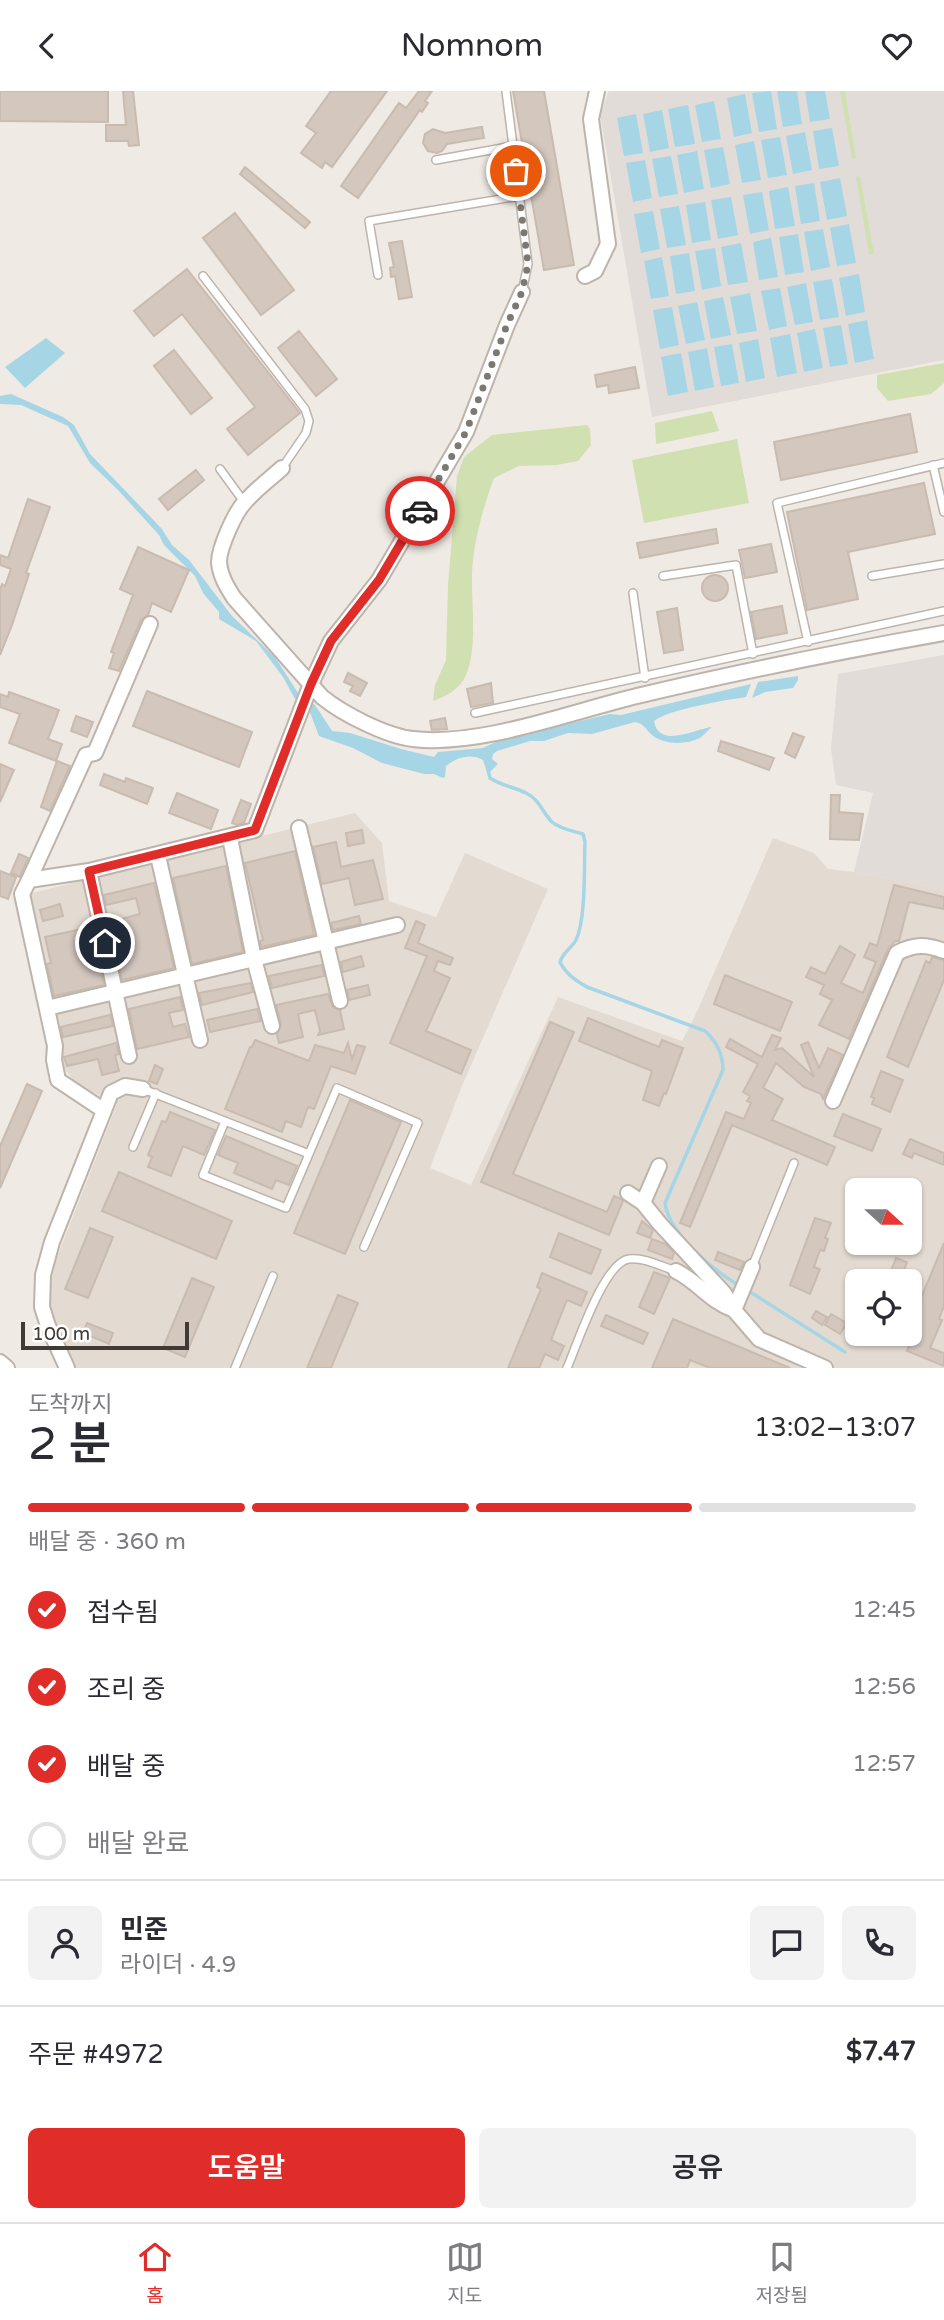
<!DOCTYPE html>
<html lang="ko">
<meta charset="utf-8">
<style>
:root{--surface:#fff;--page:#f2f2f3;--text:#2b2b33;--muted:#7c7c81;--line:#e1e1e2;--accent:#e02d2a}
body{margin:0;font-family:"Varela Round","Noto Sans KR",sans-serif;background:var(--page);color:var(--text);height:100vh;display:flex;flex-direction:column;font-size:26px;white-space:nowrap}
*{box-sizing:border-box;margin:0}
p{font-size:23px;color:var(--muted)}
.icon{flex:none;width:38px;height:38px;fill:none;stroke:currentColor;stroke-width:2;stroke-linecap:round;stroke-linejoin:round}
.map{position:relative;height:1277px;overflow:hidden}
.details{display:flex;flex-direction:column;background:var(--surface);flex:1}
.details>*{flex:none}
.needle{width:46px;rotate:111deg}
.controls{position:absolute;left:845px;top:1087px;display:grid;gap:14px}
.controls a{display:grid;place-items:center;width:77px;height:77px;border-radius:10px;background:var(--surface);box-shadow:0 2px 5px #0004;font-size:35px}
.scale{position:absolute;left:21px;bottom:18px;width:168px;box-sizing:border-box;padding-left:7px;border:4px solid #413a34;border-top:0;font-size:19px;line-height:24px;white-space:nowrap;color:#413a34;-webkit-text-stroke:5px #fff;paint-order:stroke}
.pin{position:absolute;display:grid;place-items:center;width:60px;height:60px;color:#fff;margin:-30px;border:4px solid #fff;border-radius:50%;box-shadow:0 2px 7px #0007}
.courier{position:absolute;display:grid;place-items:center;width:70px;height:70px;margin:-35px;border:5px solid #e02d2a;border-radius:50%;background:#fff;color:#222;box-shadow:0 2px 9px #0007}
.head em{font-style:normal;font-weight:600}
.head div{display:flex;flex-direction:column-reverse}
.head{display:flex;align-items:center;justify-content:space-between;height:119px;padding:0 28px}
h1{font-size:46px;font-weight:600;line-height:52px}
.bar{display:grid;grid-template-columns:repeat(4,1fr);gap:10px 7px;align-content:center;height:84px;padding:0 28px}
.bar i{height:9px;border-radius:5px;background:var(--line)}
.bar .active{background:var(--accent)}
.bar p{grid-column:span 4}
.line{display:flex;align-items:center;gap:18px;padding:0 28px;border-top:2px solid var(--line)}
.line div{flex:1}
.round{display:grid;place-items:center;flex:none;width:74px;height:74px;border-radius:10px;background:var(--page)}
ol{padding:0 28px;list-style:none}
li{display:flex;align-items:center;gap:21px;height:77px}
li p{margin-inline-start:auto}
li .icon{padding:7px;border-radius:50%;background:var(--accent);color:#fff;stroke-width:4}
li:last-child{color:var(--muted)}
li i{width:38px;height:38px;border:4px solid var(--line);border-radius:50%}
.button{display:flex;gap:14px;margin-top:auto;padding:14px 28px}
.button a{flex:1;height:80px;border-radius:10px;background:var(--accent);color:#fff;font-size:28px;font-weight:600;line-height:80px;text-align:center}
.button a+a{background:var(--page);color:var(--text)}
header{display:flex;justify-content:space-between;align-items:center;height:91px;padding:0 28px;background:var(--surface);font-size:32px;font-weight:600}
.dock{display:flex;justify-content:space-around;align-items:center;height:98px;border-top:2px solid var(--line);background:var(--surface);font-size:19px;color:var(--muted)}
.dock a{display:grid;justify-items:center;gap:4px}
.dock .active{color:var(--accent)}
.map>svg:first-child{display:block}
</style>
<header><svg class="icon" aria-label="back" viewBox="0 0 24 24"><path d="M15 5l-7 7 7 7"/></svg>Nomnom<svg class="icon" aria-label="heart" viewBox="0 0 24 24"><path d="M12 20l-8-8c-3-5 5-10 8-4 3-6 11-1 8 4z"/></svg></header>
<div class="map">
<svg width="944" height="1277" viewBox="0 0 944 1277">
<rect width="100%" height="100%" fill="#efeae4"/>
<path fill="#e3dbd2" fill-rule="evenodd" d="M355 722 382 752 389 810 436 826 465 762 548 798 462 995 430 1077 471 1094 558 906 682 950 695 925 773 747 814 762 828 778 854 781 944 799V1277H73L48 1215 54 1174 117 1013 76 993 63 975 28 803ZM858 1099H910V1152H858ZM858 1190H910V1242H858Z"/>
<path fill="#e2dcd9" d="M609 0H944V269L652 326 600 23Z
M944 564V799L854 781 873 702 836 694 831 658 838 583Z"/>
<path fill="#d1e0b1" d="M840 0H845L856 67 852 68Z
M860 85 874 163 869 164 856 86Z
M944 272V292L931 303 888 310 877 297V284Z
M712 320 719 340 656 353 655 332Z
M587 334 590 338 591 354 578 370 557 374 519 375 494 387C483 417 474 449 472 481 471 511 478 556 466 584 460 598 447 605 433 610L435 594 446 569 448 494 457 385 464 366 492 344Z
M737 348 749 412 644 432 632 369Z"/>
<path fill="#a6d5e6" d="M771 0 777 38 759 41 752 2Z
M777 0H797L802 33 783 36Z
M805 0H825L830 28 810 31Z
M745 3 752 42 734 46 727 7Z
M714 10 721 48 702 51 695 14Z
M688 14 695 53 675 56 668 18Z
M662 19 669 57 650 61 643 23Z
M636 23 643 62 624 65 617 27Z
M832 37 839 75 819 78 813 40Z
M805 41 812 79 793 83 786 45Z
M780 46 787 84 768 87 761 49Z
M754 50 761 89 742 92 735 54Z
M723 56 730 93 711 97 704 59Z
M697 60 704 98 684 102 677 64Z
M671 65 678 103 659 106 652 68Z
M645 69 652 107 633 111 626 72Z
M840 87 847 125 827 129 820 91Z
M814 92 820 130 801 133 795 95Z
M788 96 795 135 775 138 769 100Z
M762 101 769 139 750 143 743 104Z
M731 106 738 144 718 148 711 109Z
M705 111 711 149 692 152 686 114Z
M679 115 686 154 667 157 660 118Z
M653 120 660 158 641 162 634 123Z
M849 133 856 172 837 175 830 137Z
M823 138 830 176 811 180 804 141Z
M798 143 804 181 785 184 779 146Z
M771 147 778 186 759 189 753 151Z
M741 152 748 191 728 194 721 156Z
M715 157 721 195 702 199 695 160Z
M689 162 695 200 676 203 670 165Z
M662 166 669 205 651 208 644 170Z
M859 183 865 221 846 225 839 187Z
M832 188 839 226 820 229 813 191Z
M806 192 813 231 795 234 787 196Z
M780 197 787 235 769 239 761 200Z
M750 202 757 240 737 243 730 206Z
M723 206 731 244 711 248 704 210Z
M697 211 705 249 686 253 678 215Z
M672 216 679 254 660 258 653 219Z
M867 229 874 268 855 272 848 233Z
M841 234 848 273 830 276 823 237Z
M815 238 823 277 804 281 797 242Z
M790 243 797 282 777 286 770 247Z
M46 247 65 262 25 297 5 276Z
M758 248 765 287 746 291 739 252Z
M732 253 739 292 721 295 714 256Z
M707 257 714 296 695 300 688 261Z
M681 262 688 301 668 305 661 266Z
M11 303 63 326 74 334 90 363 162 438 172 454 189 469 232 525 275 566 298 602 315 614 332 640 350 642 401 658 434 666 438 661 483 657 502 648 528 644 537 640 610 623 621 624 751 593 746 606C726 609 669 618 654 630 659 659 697 637 712 636 708 639 703 645 700 647 686 654 664 654 652 644 645 638 645 633 635 631L592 643 568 642 544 650H530L497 660 493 663 492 668 498 673 490 681H487L483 669C471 662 457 666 446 675L445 686 443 687 434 683H424L382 672 353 657 319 645 309 619 295 608 283 586 256 550 219 528V521L203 502 195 485 164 454 159 444 119 400 90 372 68 335 21 314 0 313V305Z
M798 585V589L793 597 765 601 752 607 758 591Z"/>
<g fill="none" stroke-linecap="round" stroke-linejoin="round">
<path stroke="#a6d5e6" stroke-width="3.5" d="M486 670 490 687C502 695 514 696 526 702 539 708 543 722 552 731 560 738 573 740 583 743L585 751C584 776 586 828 576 849 571 858 563 861 560 871 566 883 575 889 587 896L705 940C716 950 723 964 723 979L665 1112C669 1143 714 1180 740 1195
M747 1199 845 1261"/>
</g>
<path fill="#d3c7be" stroke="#c9bbaf" stroke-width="2" d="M0 0H108V31L0 30Z
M123 0H133L139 54 129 55 128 50H106V34H126Z
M331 0H387L332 76 325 71 322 77 301 62 316 42 306 35Z
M419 0H432L425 10 428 12 422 21 420 19 358 107 341 95 399 12 406 17Z
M513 0H544L574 174 544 179Z
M482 36 484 47 447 53 442 60 437 62 428 60 423 52 425 43 433 38 445 42Z
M245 76 310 131 305 137 240 83Z
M235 122 294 199 261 224 203 147Z
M402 150 412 206 399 208 395 185 391 186 390 177 394 176 389 152Z
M187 178 300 322 248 364 227 338 255 316 182 223 154 245 134 220Z
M299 240 337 288 316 305 278 257Z
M174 259 212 307 191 323 154 275Z
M635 276 639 297 609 302 608 294 597 296 595 284Z
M910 323 917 361 781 389 774 351Z
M196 379 204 389 168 419 159 408Z
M924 392 935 443 848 461 858 508 807 519 787 421Z
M28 408 50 416 26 482 29 483 12 534 0 564V500L2 493 5 495 11 478 0 474V464L8 467Z
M716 438 718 452 640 467 637 452Z
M771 453 777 481 745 487 739 459Z
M138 456 189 479 171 521 152 512 148 524 141 529 119 580 109 577 114 562 111 561 133 504 120 498Z
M702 497a13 13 0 1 1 26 0a13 13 0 1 1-26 0Z
M782 515 787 542 756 548 751 521Z
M677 517 683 559 664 562 657 521Z
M348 582 367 592 360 605 350 600 353 595 344 591Z
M491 592 493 612 471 616 467 598Z
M147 600 252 641 239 676 133 635Z
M9 601 59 619 48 648 62 653 56 670 9 652 20 623 0 616V603L8 606Z
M76 625 93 631 87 646 71 640Z
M445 627 447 638 432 639 430 630Z
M793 642 804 646 795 667 785 662Z
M721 650 774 667 769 679 718 660Z
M57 670 70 675 50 720 41 716Z
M0 673 14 679 0 711Z
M104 683 125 691 126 687 153 697 147 713 100 694Z
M177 702 218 719 211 738 169 722Z
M831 704H840L839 721 863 723 859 749 830 748Z
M241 709 251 713 244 732 237 734 232 732Z
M362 739 364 752 348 755 346 742Z
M336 751 341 776 373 769 383 808 355 814 349 787 322 793 313 756Z
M295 760 314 844 261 856 260 850 263 849 245 772Z
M19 763 28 767 20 786 11 782Z
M226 775 243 861 192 873 173 787Z
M0 780 16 786 8 808 0 805Z
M154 792 174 877 122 889 110 831 140 823 136 807 106 814 104 804Z
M894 794 944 806V818L909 811 899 850H895L888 858 849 948 819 934 832 909 820 903 824 894 806 886 811 876 825 883 840 855 855 864 841 892 863 902 876 871 864 866 870 852 877 855Z
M60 813 63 825 43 830 40 819Z
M359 825 361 833 333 839 331 832Z
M416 830 425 834 418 852 453 867 450 874 438 870 434 880 450 887 426 940 471 959 461 983 390 952 427 865 405 857Z
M91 836 104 894 54 905 47 873 51 872 45 846Z
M361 865 364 875 343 881 341 871Z
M932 866 944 869V889L908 976 887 966 926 870 930 872Z
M322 874 324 885 272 897 269 885Z
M725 884 792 911 780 940 714 913Z
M251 892 253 901 202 914 199 902Z
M368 894 370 904 349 909 347 899Z
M328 903 333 916 340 919 344 938 318 944 320 940 315 919 298 923 303 946 279 952 277 943 281 933 276 914Z
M180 906 183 919 169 922 173 936 185 933 189 946 137 958 129 918Z
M257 918 261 930 210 941 207 929Z
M110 924 113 935 63 946 61 936Z
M588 927 659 956 662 949 683 957 666 1003 664 1002 659 1015 643 1009 652 980 579 950Z
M550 931 574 941 513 1083 607 1121 614 1105 621 1108 623 1110 609 1144 481 1091Z
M772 944 781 947 775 959 782 957 814 986 801 954 808 951 819 977 828 957 843 964 823 1008 821 1003 804 996 776 972 763 997 783 1008 772 1029 835 1056 827 1074 732 1034 690 1136 680 1132 726 1021 744 1028 751 1012 747 1010 750 1005 743 1001 758 973 726 956 730 948 762 966Z
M255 949 309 970 315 954 344 962 348 952 352 968 357 954 365 956 355 983 331 975 314 1018 308 1016 301 1036 286 1030 282 1041 225 1018 250 956H252Z
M116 952 119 963 115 964 119 980 102 984 98 968 67 975 64 966Z
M155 974 163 978 157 993 149 990Z
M881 980 903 989 890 1021 872 1013 874 1007 871 1006Z
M27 993 42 1000 0 1097V1055Z
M350 1009 401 1031 345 1163 294 1142Z
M170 1021 215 1039 204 1064 183 1055 171 1085 148 1076 152 1066 148 1064 162 1030 166 1031Z
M843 1023 881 1038 872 1060 834 1045Z
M226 1045 297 1075 289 1094 276 1089 272 1098 234 1082 238 1072 218 1064Z
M910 1048 944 1062V1074L914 1062 912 1067 903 1063Z
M119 1081 232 1130 216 1168 102 1120Z
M815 1127 831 1132 825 1147 828 1148 824 1160 820 1159 814 1176 820 1178 810 1203 790 1194Z
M642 1130 653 1139 650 1147 637 1142Z
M90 1137 113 1146 88 1207 65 1198Z
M559 1142 601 1159 591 1183 550 1166Z
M652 1148 666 1153 674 1162 672 1168 648 1159Z
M944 1152V1215L939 1228 942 1229 930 1257 944 1262V1275L907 1260 914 1243 910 1241V1233Z
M718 1161 744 1171 740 1179 715 1169Z
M896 1167 907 1171 900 1190H887Z
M654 1181 670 1187 654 1223 639 1216Z
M542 1182 587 1201 581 1215 567 1209 551 1249 564 1255 558 1269 545 1263 539 1277H508L541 1198 537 1196Z
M192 1187 214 1196 185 1266 163 1257Z
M338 1204 358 1212 331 1277H307Z
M816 1220 827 1226 822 1234 812 1227Z
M831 1223 847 1232 840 1243 825 1234Z
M606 1224 648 1242 643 1253 601 1235Z
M673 1228 790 1277H710L690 1269 687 1277H652Z
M87 1232 113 1242 109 1253 83 1242Z"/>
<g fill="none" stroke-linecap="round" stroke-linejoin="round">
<g stroke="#bdb4ab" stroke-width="10">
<path id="lane" d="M506 0 528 173 522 201
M436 69 513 55
M378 184 369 130 519 105
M203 185 305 318 309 330 306 342 282 377
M933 374 944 421
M220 378 244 411
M663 485 736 474 753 563
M872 485 944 473
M633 502 645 587
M808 551 777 412 944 372
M475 622 944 520
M143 998 309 1063 337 997 418 1032 364 1156
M225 1030 203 1084 286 1117 309 1063
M133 1056 156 1002
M752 1176 794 1072
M235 1277 273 1185
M567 1277C577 1254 604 1171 629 1168 645 1166 662 1176 676 1180"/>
</g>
<g stroke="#bdb4ab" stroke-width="18">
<path id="street" d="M585 185 595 180 608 153 591 28 597 0
M282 377C270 388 256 398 245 411 235 421 219 457 219 471 220 485 227 496 234 507L322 606C343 623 386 645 413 648 480 656 570 621 637 605 738 581 842 560 944 542
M299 737 340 910
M230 747 254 868 272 935
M158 765 200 949
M89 780 129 965
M29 789 86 664 95 662 150 533
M47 917 397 834
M833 1010 897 862C914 853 926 853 944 860
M103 1019 58 989 54 969 55 955 22 803 29 789 89 780 255 739 311 593 331 550 379 489 466 341 507 234 522 201
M659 1075 643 1112 660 1133 724 1202 734 1219 759 1248 825 1277
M628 1102 643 1112
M676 1180C698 1191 711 1211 734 1219L752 1176
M0 1271 7 1277
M67 1277 48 1235 42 1216 43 1184 52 1151 111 1002 125 995 143 998"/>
</g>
<use href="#lane" stroke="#fff" stroke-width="7"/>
<use href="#street" stroke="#fff" stroke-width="14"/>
</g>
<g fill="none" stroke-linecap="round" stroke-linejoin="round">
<path stroke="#7e7872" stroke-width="7" stroke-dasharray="0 12.6" d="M420 420 466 341 507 234 522 201 528 173 516 80"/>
<path stroke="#e02d2a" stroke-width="9" d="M105 852 89 780 255 739 311 593 331 550 379 489 420 420"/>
</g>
</svg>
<div class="controls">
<a><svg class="needle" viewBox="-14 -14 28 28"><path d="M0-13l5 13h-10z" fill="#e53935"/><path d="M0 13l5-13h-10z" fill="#7c7c81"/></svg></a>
<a><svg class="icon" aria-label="locate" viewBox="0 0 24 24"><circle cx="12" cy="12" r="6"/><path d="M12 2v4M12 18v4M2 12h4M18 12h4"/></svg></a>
</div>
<div class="scale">100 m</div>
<div class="pin" style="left:516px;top:80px;background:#ea580c"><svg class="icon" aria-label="bag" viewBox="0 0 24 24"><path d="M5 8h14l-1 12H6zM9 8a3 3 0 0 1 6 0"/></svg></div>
<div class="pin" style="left:105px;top:852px;background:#1f2937"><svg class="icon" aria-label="home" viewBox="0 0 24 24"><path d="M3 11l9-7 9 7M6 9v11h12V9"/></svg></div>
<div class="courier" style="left:420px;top:420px"><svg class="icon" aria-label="car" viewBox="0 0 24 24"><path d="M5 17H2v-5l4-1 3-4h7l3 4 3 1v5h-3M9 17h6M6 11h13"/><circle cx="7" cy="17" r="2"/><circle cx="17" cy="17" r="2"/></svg></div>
</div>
<section class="details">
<div class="head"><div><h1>2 분</h1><p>도착까지</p></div><em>13:02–13:07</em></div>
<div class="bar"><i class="active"></i><i class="active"></i><i class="active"></i><i></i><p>배달 중 · 360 m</p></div>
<ol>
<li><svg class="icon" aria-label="check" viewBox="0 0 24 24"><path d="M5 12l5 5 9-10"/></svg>접수됨<p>12:45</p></li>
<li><svg class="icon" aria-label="check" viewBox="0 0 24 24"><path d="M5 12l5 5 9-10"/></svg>조리 중<p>12:56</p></li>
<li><svg class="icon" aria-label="check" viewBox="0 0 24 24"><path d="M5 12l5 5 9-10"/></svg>배달 중<p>12:57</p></li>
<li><i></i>배달 완료</li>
</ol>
<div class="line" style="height:126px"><a class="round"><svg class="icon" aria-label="person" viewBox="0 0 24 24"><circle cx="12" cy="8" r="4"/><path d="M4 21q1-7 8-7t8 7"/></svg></a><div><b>민준</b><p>라이더 · 4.9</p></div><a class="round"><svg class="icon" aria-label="chat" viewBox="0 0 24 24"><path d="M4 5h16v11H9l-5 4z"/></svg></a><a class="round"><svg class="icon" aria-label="phone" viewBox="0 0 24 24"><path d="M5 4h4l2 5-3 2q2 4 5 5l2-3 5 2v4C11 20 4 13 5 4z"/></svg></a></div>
<div class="line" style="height:91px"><div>주문 #4972</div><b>$7.47</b></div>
<div class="button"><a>도움말</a><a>공유</a></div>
</section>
<nav class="dock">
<a class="active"><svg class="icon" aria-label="home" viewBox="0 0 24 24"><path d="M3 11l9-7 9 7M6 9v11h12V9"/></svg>홈</a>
<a><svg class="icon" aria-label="map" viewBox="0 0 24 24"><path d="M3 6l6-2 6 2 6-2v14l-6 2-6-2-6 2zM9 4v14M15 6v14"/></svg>지도</a>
<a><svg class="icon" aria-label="saved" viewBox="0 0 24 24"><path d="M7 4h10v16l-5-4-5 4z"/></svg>저장됨</a>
</nav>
